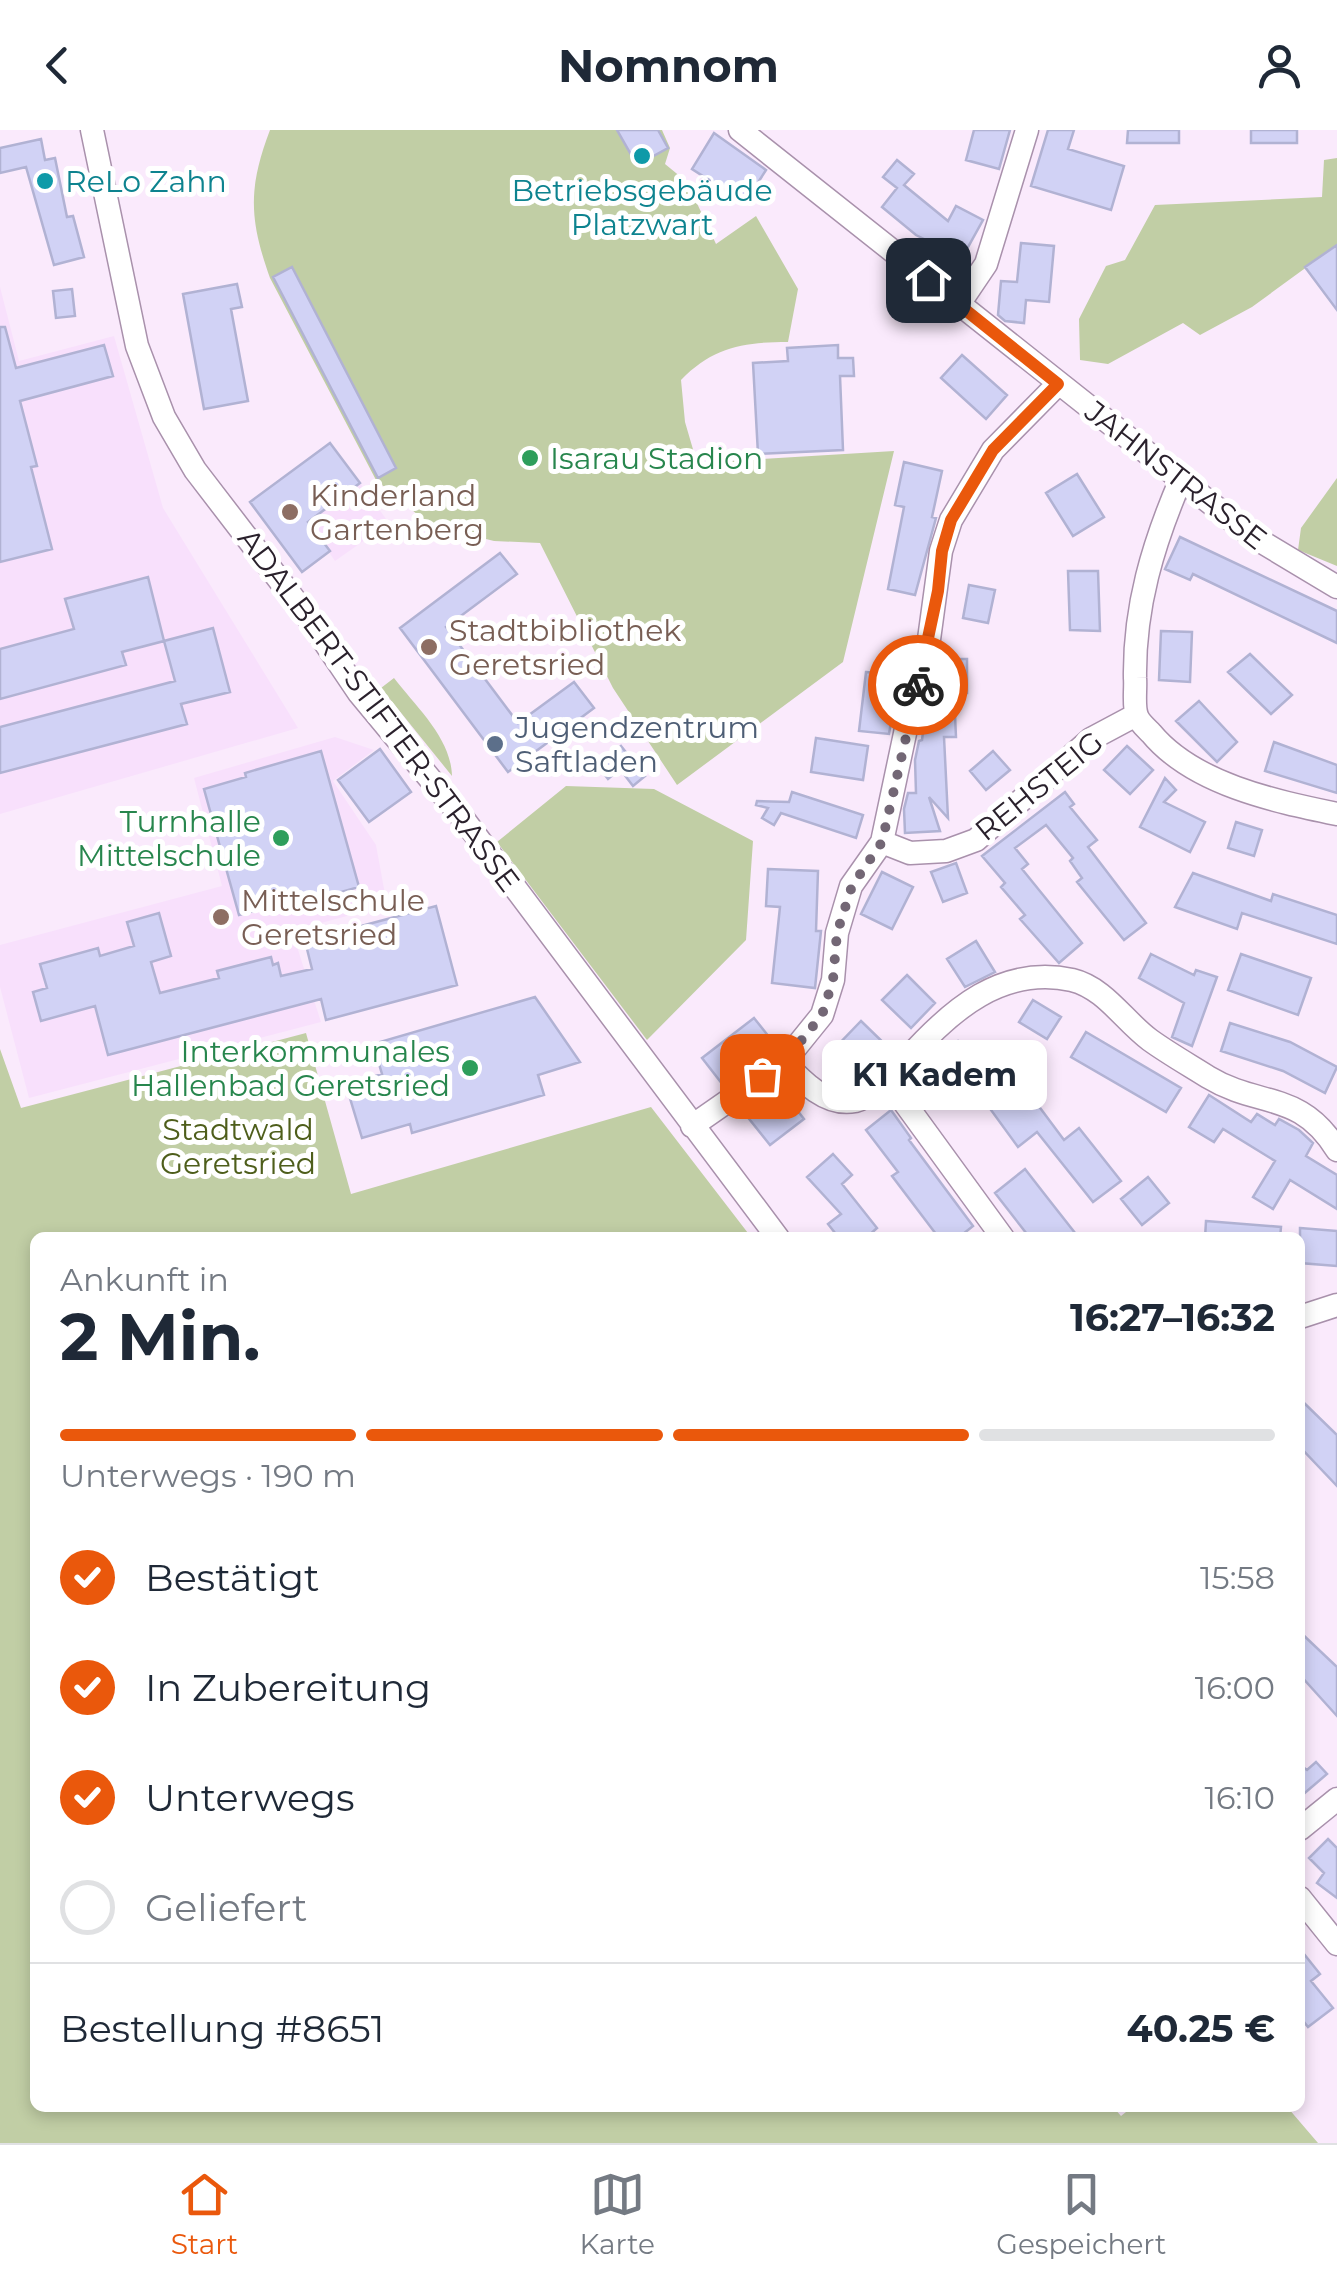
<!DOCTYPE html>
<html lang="de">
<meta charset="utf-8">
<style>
:root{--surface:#fff;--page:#f2f2f3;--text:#1f2937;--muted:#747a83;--line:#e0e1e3;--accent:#ea580c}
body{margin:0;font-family:Montserrat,sans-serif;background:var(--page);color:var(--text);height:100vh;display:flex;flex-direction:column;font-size:38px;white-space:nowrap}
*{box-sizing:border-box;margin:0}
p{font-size:32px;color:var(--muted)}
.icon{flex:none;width:55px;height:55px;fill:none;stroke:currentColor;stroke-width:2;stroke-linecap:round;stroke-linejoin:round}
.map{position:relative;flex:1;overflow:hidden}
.details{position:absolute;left:30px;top:1102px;width:1275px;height:880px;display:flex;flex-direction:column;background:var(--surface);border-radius:15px;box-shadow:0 5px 15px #0003}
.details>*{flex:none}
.pin{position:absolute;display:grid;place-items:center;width:85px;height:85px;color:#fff;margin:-42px;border-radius:20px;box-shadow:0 5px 15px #0006}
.courier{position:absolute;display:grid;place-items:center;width:100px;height:100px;margin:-50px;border:8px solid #ea580c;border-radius:50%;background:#fff;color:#222;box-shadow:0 2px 12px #0007}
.bubble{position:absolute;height:70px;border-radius:15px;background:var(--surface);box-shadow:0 5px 15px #0003;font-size:32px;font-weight:700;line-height:70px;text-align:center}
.headline em{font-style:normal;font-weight:700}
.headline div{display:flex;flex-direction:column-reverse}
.headline{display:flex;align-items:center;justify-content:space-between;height:170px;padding:0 30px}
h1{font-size:65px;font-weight:700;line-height:75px}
.bar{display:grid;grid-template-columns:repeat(4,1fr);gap:15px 10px;align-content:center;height:120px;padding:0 30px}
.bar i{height:12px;border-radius:8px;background:var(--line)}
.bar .on{background:var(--accent)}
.bar p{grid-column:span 4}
.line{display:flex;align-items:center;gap:25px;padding:0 30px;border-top:2px solid var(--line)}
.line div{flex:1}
ol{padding:0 30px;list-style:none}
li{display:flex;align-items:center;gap:30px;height:110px}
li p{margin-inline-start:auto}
li .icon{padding:10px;border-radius:50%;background:var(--accent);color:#fff;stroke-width:4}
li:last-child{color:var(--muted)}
li i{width:55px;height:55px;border:5px solid var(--line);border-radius:50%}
header{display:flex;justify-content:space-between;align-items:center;height:130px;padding:0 30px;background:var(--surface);font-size:45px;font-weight:700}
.menu{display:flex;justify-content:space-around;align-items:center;height:140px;border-top:2px solid var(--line);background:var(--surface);font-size:28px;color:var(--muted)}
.menu a{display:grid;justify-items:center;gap:5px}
.menu .on{color:var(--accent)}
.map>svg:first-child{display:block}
</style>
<header><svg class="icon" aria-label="back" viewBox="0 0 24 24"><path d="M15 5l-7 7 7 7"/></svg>Nomnom<svg class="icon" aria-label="person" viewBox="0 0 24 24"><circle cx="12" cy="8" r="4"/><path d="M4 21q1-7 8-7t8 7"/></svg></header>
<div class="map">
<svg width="1337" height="2013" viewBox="0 0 1337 2013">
<rect width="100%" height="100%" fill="#faeafc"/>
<path fill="#f8e0fc" d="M0 157 19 231 114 206 163 378 298 598 0 684Z
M360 353 389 393 335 431 308 392Z
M335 607 374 620 333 651 376 715 387 775 292 801 321 892 29 968 0 857V815L222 756 194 648Z"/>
<path fill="#c1cea5" d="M270 0H662L670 18 665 34 687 52 716 114 756 86 798 159 788 212C744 212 713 217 681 250L685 292 697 333 894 321 843 532 677 655 613 558 540 413 494 411 430 395 376 350 270 148C249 89 248 58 270 0Z
M1337 28V115L1252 177 1200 205 1183 193 1108 234 1080 230 1079 189 1106 136 1125 130 1155 75 1322 67 1324 30Z
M1337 348V436L1298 420 1301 398Z
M394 548C417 578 451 608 452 646L381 558Z
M566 656 654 659 753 711 746 810 647 910 497 712Z
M306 903 351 1064 651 977 751 1107 35 1108V1978H1114L1121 1986 1131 1978H1288L1318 2013H0V919L21 978Z"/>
<path fill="#d1d2f5" stroke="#b1b2d3" stroke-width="2.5" d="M617 0H658L668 18 637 35Z
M974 0H1010L999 39 966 30Z
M1048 0H1074L1068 19 1124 36 1111 80 1031 56Z
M1128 0H1179V13H1127Z
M1251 0H1297V13H1251Z
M714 3 766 40 745 73 692 39Z
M41 9 45 30 55 28 67 87 73 86 84 127 54 135 26 37 0 43V18Z
M897 30 914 44 904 55 948 91 956 76 983 90 962 128 916 105 882 77 897 58 883 47Z
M1021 113 1054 116 1049 172 1026 170 1024 193 1005 191 998 185 1001 151 1017 152Z
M1337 115V180L1305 137Z
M292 137 396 338 378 348 273 147Z
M237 154 242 177 231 179 248 271 204 279 183 164Z
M72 159 75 186 56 188 53 161Z
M0 197H5L16 238 104 215 113 246 20 271 37 336 31 337 52 419 0 432Z
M838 215V228H853L854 246H840L843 320 758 324 753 233 788 231 787 218Z
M962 225 1007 265 986 289 941 248Z
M330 313 360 353 308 392 330 421 302 442 250 372Z
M904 332 942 341 932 387 936 388 915 465 888 459 904 377 895 375Z
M1077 344 1104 387 1073 406 1046 363Z
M1180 407 1337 481V513L1193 444 1190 450 1165 439Z
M500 423 517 444 446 497 518 593 574 552 594 578 508 642 400 498Z
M1068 441H1098L1100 501 1070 500Z
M148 447 164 511 122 522 126 535 0 569V519L74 499 65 469Z
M969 455 995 460 988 493 963 488Z
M213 498 230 562 181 574 187 594 0 643V597L175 551 164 511Z
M1161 501 1192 502 1190 552 1159 550Z
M1250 524 1292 565 1271 584 1228 542Z
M941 529H967V563L954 562 956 607H944L948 688 929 667 940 701 905 703 904 679 908 663H916L915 630 919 611 922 610 925 587 939 586Z
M866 542 899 545 889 604 859 601Z
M1199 571 1237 612 1217 632 1176 591Z
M816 608 868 616 863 650 811 642Z
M1274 612 1337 635V663L1265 641Z
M621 616 645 646 633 656 620 639 608 649 597 635Z
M1127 616 1153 640 1130 664 1104 640Z
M380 619 411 662 369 692 338 650Z
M321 621 359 757 281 779 280 774 239 785 204 659 246 647 245 643Z
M993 621 1010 640 986 660 970 641Z
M1165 648 1176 660 1164 672 1205 692 1190 722 1140 697Z
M792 662 863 685 856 708 781 683 774 695 762 688 768 678 756 675 757 671 789 672Z
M1065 662 1074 674 1070 677 1097 710 1088 717 1146 793 1124 810 1077 752 1082 748 1070 731 1073 728 1046 695 1015 718 1028 734 1022 739 1082 813 1059 833 1020 789 1025 785 1001 757 1005 753 982 726Z
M1236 692 1262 700 1254 726 1228 718Z
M956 733 967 763 943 772 931 742Z
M768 739 818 741 816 801H821L815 858 772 853 780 777 766 776Z
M882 742 913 757 892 799 861 784Z
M1193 743 1271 771 1273 764 1337 785V814L1242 783 1237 799 1175 777Z
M436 776 457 855 326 890 321 869 108 925 95 876 41 891 33 862 47 858 40 834 98 818 100 826 134 816 127 792 159 783 171 826 151 832 160 863 219 848 217 841 271 827 273 835 278 833 281 846 312 839 305 811Z
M976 811 995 842 965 857 947 829Z
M1151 824 1194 845 1196 840 1217 847 1192 916 1172 907 1184 873 1139 848Z
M1241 824 1311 848 1298 885 1228 860Z
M907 845 935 873 911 898 882 870Z
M535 867 580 932 538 945 544 965 412 1003 410 994 362 1008 346 955 382 944 373 914Z
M1033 870 1061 887 1047 909 1019 892Z
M754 888 777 917 749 938V953L762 961 777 954 804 989 770 1015 742 980 752 969 750 955 738 949 723 955 702 928Z
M861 891 893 922 868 947 836 917Z
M1230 893 1290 912 1337 937 1325 963 1283 941 1221 921Z
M1086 902 1181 958 1166 982 1071 927Z
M958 911 993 952 1011 939 1064 1010 1079 998 1121 1051 1093 1072 1037 1002 1018 1017 967 947 926 976 909 953 938 932 936 929Z
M1209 965 1251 992 1257 984 1275 995 1279 989 1299 1000 1313 1013 1306 1026 1337 1045V1079L1290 1050 1273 1079 1253 1067 1275 1031 1223 999 1214 1012 1189 997Z
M891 980 911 1008 909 1010 973 1096 958 1108H939L892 1046 898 1042 866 1000Z
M833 1024 852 1045 842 1054 877 1098 866 1108H839L828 1094 841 1084 807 1047Z
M1025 1039 1046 1066 1079 1108H1030L995 1063Z
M1148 1047 1169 1073 1142 1095 1121 1069Z
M1206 1091 1281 1097 1280 1108H1205Z
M1300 1098 1337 1101V1136L1300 1133Z
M1300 1269 1337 1305V1356L1300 1317Z
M1300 1502 1337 1537V1586L1300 1545Z
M1316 1632 1327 1644 1300 1667V1635L1307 1640Z
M1328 1709 1337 1718V1768L1317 1753 1324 1743 1309 1728Z
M1300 1819 1320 1844 1311 1851 1333 1878 1308 1897 1300 1887Z"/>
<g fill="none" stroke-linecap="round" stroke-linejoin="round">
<g stroke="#a991ac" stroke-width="25">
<path id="minor" d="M92 0 137 216 164 287 195 340 307 486 359 563 465 691 778 1108
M740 0 1252 406 1337 457
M959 174 986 134 1027 0
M1181 349C1153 414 1134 477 1135 548 1136 558 1133 576 1137 586 1139 592 1147 599 1151 603 1193 654 1274 671 1337 684
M882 712 910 723 946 721 976 710 1091 609 1136 585
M784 932C801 950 826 977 855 971 875 966 894 942 908 928 951 880 1002 835 1072 850 1105 858 1124 891 1150 910 1168 923 1189 935 1208 947 1259 978 1300 960 1337 1020
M762 946 784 932 822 885 833 850 837 803 851 756 882 712 907 594 927 524 941 421 951 390 993 320 1058 254
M888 950 1003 1108
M692 996 738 964
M1300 1187 1337 1175
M1300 1699 1337 1669
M1300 1768 1337 1814"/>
</g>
<use href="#minor" stroke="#fff" stroke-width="22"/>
</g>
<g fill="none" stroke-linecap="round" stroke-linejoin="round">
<path stroke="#736775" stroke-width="10" stroke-dasharray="0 18" d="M762 946 784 932 822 885 833 850 837 803 852 756 882 712 918 555"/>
<path stroke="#ea580c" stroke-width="12" d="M918 555 938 461 942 421 951 390 993 320 1058 254 928 150"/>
</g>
<g fill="#0f9aa8" stroke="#fff" stroke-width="4">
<circle cx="642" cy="26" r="10"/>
<circle cx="45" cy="51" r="10"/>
</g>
<g fill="#2e9e5b" stroke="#fff" stroke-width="4">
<circle cx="530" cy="328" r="10"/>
<circle cx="281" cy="708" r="10"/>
<circle cx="470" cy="938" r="10"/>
</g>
<g fill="#8d6e63" stroke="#fff" stroke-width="4">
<circle cx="290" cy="382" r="10"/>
<circle cx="429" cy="517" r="10"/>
<circle cx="221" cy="787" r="10"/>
</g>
<circle fill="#5c6f8a" stroke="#fff" stroke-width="4" cx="495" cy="614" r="10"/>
<g text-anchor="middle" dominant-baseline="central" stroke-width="10" stroke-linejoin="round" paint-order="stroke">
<g font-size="30" fill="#0d838f" stroke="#fff" text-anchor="start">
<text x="65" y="51">ReLo Zahn</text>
<text x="642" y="60" text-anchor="middle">Betriebsgebäude<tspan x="642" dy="34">Platzwart</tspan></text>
</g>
<g font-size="30" fill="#27864d" stroke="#fff" text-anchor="end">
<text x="550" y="328" text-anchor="start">Isarau Stadion</text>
<text x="261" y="691">Turnhalle<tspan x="261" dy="34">Mittelschule</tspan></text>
<text x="450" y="921">Interkommunales<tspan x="450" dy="34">Hallenbad Geretsried</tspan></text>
</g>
<g font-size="30" fill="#2a212c" stroke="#fff">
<text transform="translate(1176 345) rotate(38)">JAHNSTRASSE</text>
<text transform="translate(379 580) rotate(53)">ADALBERT-STIFTER-STRASSE</text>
<text transform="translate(1039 656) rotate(-39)">REHSTEIG</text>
</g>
<g font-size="30" fill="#785e54" stroke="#fff" text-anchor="start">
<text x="310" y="365">Kinderland<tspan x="310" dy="34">Gartenberg</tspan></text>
<text x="449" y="500">Stadtbibliothek<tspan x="449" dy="34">Geretsried</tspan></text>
<text x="241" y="770">Mittelschule<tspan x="241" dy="34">Geretsried</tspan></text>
</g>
<g font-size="30" fill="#4e5e75" stroke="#fff" text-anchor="start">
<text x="515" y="597">Jugendzentrum<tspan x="515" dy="34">Saftladen</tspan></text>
</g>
<g font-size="30" fill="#4e5e1b" stroke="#fff">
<text x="238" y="999">Stadtwald<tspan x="238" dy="34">Geretsried</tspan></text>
</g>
</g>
</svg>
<div class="pin" style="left:762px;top:946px;background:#ea580c"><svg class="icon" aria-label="bag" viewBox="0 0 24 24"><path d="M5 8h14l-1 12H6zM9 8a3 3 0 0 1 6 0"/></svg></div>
<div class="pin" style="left:928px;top:150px;background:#1f2937"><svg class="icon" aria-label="home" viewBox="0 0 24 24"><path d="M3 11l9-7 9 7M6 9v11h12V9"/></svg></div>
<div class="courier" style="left:918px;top:555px"><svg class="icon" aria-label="bike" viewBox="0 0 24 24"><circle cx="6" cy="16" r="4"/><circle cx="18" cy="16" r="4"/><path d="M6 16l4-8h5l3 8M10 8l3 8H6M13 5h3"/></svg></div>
<div class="bubble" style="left:822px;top:910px;width:225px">K1 Kadem</div>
<section class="details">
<div class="headline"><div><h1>2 Min.</h1><p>Ankunft in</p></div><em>16:27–16:32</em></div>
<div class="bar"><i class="on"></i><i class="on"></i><i class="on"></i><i></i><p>Unterwegs · 190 m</p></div>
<ol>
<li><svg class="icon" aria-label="check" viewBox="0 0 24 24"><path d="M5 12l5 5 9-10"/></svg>Bestätigt<p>15:58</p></li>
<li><svg class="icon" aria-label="check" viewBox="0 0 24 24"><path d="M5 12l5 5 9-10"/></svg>In Zubereitung<p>16:00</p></li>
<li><svg class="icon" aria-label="check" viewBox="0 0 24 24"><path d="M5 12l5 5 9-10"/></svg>Unterwegs<p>16:10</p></li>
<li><i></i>Geliefert</li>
</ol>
<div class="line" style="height:130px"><div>Bestellung #8651</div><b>40.25 €</b></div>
</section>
</div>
<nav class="menu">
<a class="on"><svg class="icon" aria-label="home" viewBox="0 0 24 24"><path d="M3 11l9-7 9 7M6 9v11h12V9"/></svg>Start</a>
<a><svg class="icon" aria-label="map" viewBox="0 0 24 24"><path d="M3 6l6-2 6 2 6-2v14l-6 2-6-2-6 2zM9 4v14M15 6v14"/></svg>Karte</a>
<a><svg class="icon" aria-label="saved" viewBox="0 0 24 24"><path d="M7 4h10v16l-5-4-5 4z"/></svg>Gespeichert</a>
</nav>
